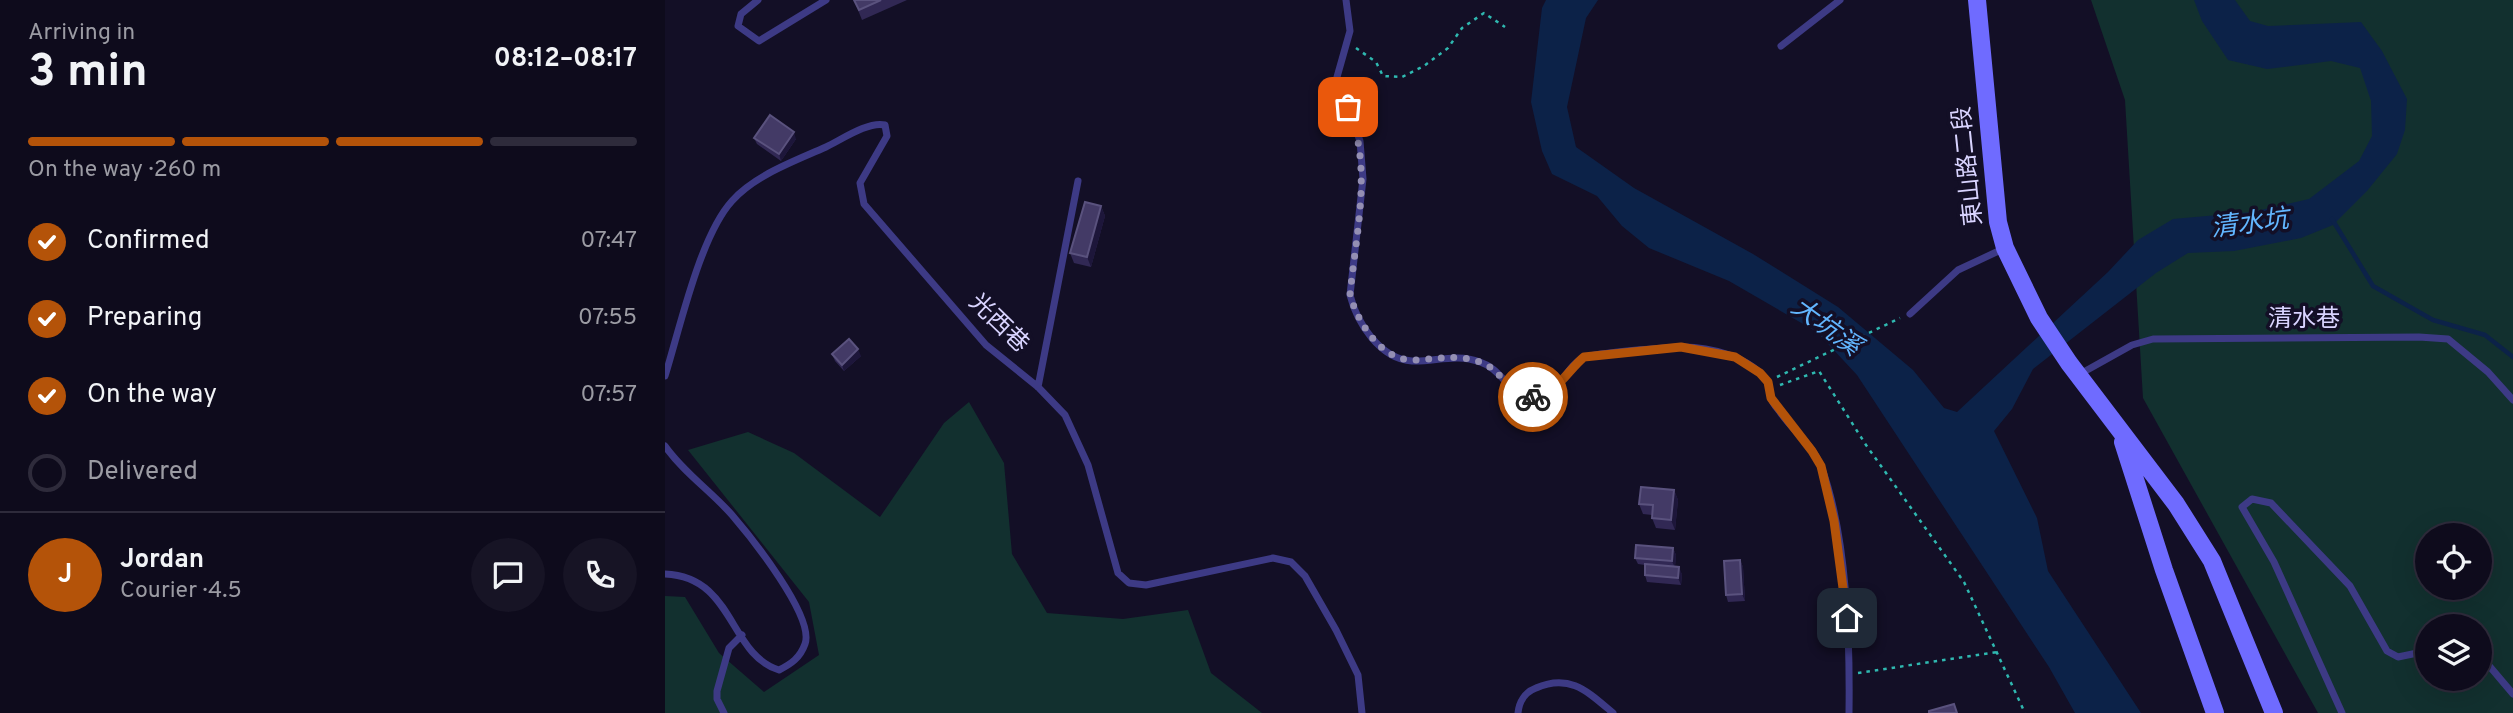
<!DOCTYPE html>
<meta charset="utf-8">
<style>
:root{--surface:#0e0b1c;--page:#171425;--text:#f1f3f6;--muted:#9b9ba3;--line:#2e2b3b;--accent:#b45309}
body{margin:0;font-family:Overpass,"Noto Sans TC",sans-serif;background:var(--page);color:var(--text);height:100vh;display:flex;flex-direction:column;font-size:26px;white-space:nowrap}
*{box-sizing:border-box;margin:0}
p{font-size:23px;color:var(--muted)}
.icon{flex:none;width:38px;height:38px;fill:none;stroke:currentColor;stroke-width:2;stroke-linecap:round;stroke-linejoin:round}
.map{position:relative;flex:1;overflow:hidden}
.sheet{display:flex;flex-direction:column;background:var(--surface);width:665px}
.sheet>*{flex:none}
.buttons{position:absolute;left:1750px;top:523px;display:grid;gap:14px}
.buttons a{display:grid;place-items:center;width:77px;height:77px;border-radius:50%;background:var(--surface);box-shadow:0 7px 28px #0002,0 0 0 2px var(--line);font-size:35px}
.pin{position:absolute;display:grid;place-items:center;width:60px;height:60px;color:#fff;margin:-30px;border-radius:14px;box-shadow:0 4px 10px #0006}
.courier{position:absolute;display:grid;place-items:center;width:70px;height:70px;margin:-35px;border:5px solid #b45309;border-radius:50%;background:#fff;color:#222;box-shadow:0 2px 9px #0007}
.overview em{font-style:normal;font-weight:700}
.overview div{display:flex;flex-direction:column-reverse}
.overview{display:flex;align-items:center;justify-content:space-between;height:119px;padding:0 28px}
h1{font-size:46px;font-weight:700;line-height:52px}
.bar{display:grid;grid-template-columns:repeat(4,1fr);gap:10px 7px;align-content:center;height:84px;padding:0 28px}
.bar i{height:9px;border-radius:5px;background:var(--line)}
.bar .on{background:var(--accent)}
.bar p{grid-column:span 4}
.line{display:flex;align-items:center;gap:18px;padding:0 28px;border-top:2px solid var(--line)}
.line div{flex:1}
.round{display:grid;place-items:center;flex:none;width:74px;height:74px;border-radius:37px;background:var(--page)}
ol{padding:0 28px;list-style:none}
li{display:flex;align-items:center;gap:21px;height:77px}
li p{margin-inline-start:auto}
li .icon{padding:7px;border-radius:50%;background:var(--accent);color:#fff;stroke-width:4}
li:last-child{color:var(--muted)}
li i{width:38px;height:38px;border:4px solid var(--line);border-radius:50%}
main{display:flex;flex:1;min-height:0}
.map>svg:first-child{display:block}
</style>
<main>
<section class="sheet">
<div class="overview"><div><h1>3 min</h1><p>Arriving in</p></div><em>08:12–08:17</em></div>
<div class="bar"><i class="on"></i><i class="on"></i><i class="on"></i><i></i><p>On the way · 260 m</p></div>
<ol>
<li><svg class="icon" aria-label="check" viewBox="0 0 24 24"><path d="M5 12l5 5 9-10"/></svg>Confirmed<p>07:47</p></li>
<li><svg class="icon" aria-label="check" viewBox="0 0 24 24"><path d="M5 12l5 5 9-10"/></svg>Preparing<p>07:55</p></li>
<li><svg class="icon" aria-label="check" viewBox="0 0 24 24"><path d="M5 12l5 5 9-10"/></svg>On the way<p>07:57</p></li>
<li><i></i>Delivered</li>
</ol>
<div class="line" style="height:126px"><b class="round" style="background:var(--accent);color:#fff">J</b><div><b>Jordan</b><p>Courier · 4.5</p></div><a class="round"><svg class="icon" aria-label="chat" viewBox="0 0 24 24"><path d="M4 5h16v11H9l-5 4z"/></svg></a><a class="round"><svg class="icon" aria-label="phone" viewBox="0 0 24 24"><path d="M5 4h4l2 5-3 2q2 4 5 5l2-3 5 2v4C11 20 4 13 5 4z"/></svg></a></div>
</section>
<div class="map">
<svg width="1848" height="713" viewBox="0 0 1848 713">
<rect width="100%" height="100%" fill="#130f26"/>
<path fill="#12302f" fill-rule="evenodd" d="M1426 0H1848V713H1653L1478 398 1460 100ZM1762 536H1815V588H1762ZM1762 626H1815V679H1762Z
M304 402 339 463 347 554 382 613 458 619 523 610 546 673 597 713H0V596L20 597 54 653 99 692 154 655 144 602 23 450 83 432 129 453 215 517 279 423Z"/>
<path fill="#0c2248" d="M881 0H933L921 18 902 107 911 147 969 188 1088 254 1173 307 1248 370 1279 408 1292 412 1443 272 1473 240 1508 219 1587 212 1644 199 1694 161 1707 136 1706 101 1695 68 1666 61 1602 69 1563 60 1537 21 1529 0H1570L1585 21 1603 26 1696 22 1717 51 1742 99 1740 130 1732 154 1702 191 1668 225 1636 238 1569 251 1523 253 1491 273 1368 369 1347 409 1329 431 1372 518 1383 571 1476 713H1410L1384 667 1192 375 1152 332 1064 281 984 248 957 226 932 196 887 174 877 151 866 102 877 8Z"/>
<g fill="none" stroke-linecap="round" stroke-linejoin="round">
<path stroke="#0c2248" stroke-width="4.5" d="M1667 219 1708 286 1768 320 1820 335 1848 357"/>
<path stroke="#2fb8b0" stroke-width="2.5" stroke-dasharray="3.5 5" stroke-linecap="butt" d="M691 48 711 62 718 76 737 77 759 66 783 48 797 28 819 13 840 27
M1112 377 1235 318
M1115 385 1154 371 1201 445 1299 582 1360 713
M1193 673 1332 652"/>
<path stroke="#3d3a85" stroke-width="7" d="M93 0 76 14 73 26 94 41 161 0
M681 0 685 31 672 77 695 141 698 179 685 295C692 323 715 359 747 361 770 362 791 353 815 362 840 370 844 401 876 396 895 393 901 366 918 358 928 353 998 348 1013 347 1042 346 1087 356 1103 383 1106 389 1104 393 1106 398 1107 403 1112 408 1115 412 1127 430 1147 444 1156 466 1182 535 1185 640 1184 713
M1116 46 1175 0
M1245 314 1293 270 1340 248
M1415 374 1467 345 1488 339 1754 337 1783 339 1823 372 1848 400
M0 376C15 328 35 236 67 201 90 175 130 161 161 147 176 140 203 121 220 125L222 136 195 183 199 204 321 345 373 387 400 415 423 465 453 573 464 583 481 585 608 558 626 562 640 576 671 630 693 675 697 713
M373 387 413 181
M0 446C19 473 46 491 67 515 86 537 150 617 140 644 135 658 126 664 114 670 63 654 70 577 0 574
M1815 655 1848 694
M59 713 52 699V691L64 648 77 635
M853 713C854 702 860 692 871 688 905 673 923 692 948 713
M1677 713 1609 562 1577 507 1587 499 1606 503 1685 586 1722 651 1733 657 1762 651"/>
<path stroke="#6f6bff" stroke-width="18" d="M1312 0 1333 222 1340 248 1374 318 1404 363 1511 504 1547 561 1609 713
M1458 442 1499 570 1550 713"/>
</g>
<path fill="#312854" d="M189 0H242L197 20Z
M89 138 131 139 116 161 92 144Z
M436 206 440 216 426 267 409 263 405 253Z
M167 354 196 356 179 371 170 361Z
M1009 490 1013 500 1010 530 991 528 987 518V515L978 514 974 504Z
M1008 548 1011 555 1010 566 1017 574 1016 585 982 582 980 575V565L973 564 970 558Z
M1075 560 1078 567 1080 601 1063 602 1061 595Z"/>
<path fill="#1d163a" d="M129 132 131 139 116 161 114 154Z
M436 206 440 216 426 267 422 257Z
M193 349 196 356 179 371 177 365Z
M1009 490 1013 500 1010 530 1006 520Z
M1008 548 1011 555 1010 568 1007 561Z
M1075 560 1078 567 1080 601 1077 594Z
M1014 567 1017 574 1016 585 1013 578Z"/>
<path fill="#433a66" stroke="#5a527e" stroke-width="2" d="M189 0H216L194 10Z
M105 115 129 132 114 154 89 138Z
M420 202 436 206 422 257 405 253Z
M184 339 193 349 177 365 167 354Z
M976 487 1009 490 1006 520 987 518 988 505 974 504Z
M971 545 1008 548 1007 561 970 558Z
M1075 560 1077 594 1061 595 1059 561Z
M980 564 1014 567 1013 578 980 575Z
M1289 704 1292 713H1264V711Z"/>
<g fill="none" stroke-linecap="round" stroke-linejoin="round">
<path stroke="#948fb3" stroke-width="7" stroke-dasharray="0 12.6" d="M683 107C708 168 691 232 685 295 693 323 717 362 750 360 772 359 793 354 815 362 837 369 843 396 868 397"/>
<path stroke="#b45309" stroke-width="9" d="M868 397C892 394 902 371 919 357L1016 347 1070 357 1095 373 1103 382 1106 398 1147 451 1156 466 1169 521 1182 618"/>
</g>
<g text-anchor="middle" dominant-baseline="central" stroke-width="7" stroke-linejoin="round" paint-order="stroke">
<g font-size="24" fill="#d9d4ff" stroke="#130f26">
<text transform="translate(1304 166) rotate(-96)">東山路二段</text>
<text x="1639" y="320">清水巷</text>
<text transform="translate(333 324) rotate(44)">光西巷</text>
</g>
<g font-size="26" font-style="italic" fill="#62b6ff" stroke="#130f26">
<text transform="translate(1585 225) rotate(-7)">清水坑</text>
<text transform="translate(1160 328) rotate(36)">大坑溪</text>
</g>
</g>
</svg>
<div class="buttons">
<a><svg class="icon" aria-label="locate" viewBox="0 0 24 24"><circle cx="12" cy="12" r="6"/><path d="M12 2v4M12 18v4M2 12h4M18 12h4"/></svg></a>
<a><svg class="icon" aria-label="layers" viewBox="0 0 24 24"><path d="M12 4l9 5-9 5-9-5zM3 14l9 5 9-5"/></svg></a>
</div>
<div class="pin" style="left:683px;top:107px;background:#ea580c"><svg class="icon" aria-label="bag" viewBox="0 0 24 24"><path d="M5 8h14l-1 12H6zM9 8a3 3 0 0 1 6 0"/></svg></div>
<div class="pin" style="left:1182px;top:618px;background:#1f2937"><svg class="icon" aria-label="home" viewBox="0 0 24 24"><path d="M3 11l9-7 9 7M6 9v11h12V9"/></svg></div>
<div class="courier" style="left:868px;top:397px"><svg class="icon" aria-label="bike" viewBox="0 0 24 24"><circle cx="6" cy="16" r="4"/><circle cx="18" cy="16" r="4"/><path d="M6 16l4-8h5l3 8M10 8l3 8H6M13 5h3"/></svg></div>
</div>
</main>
